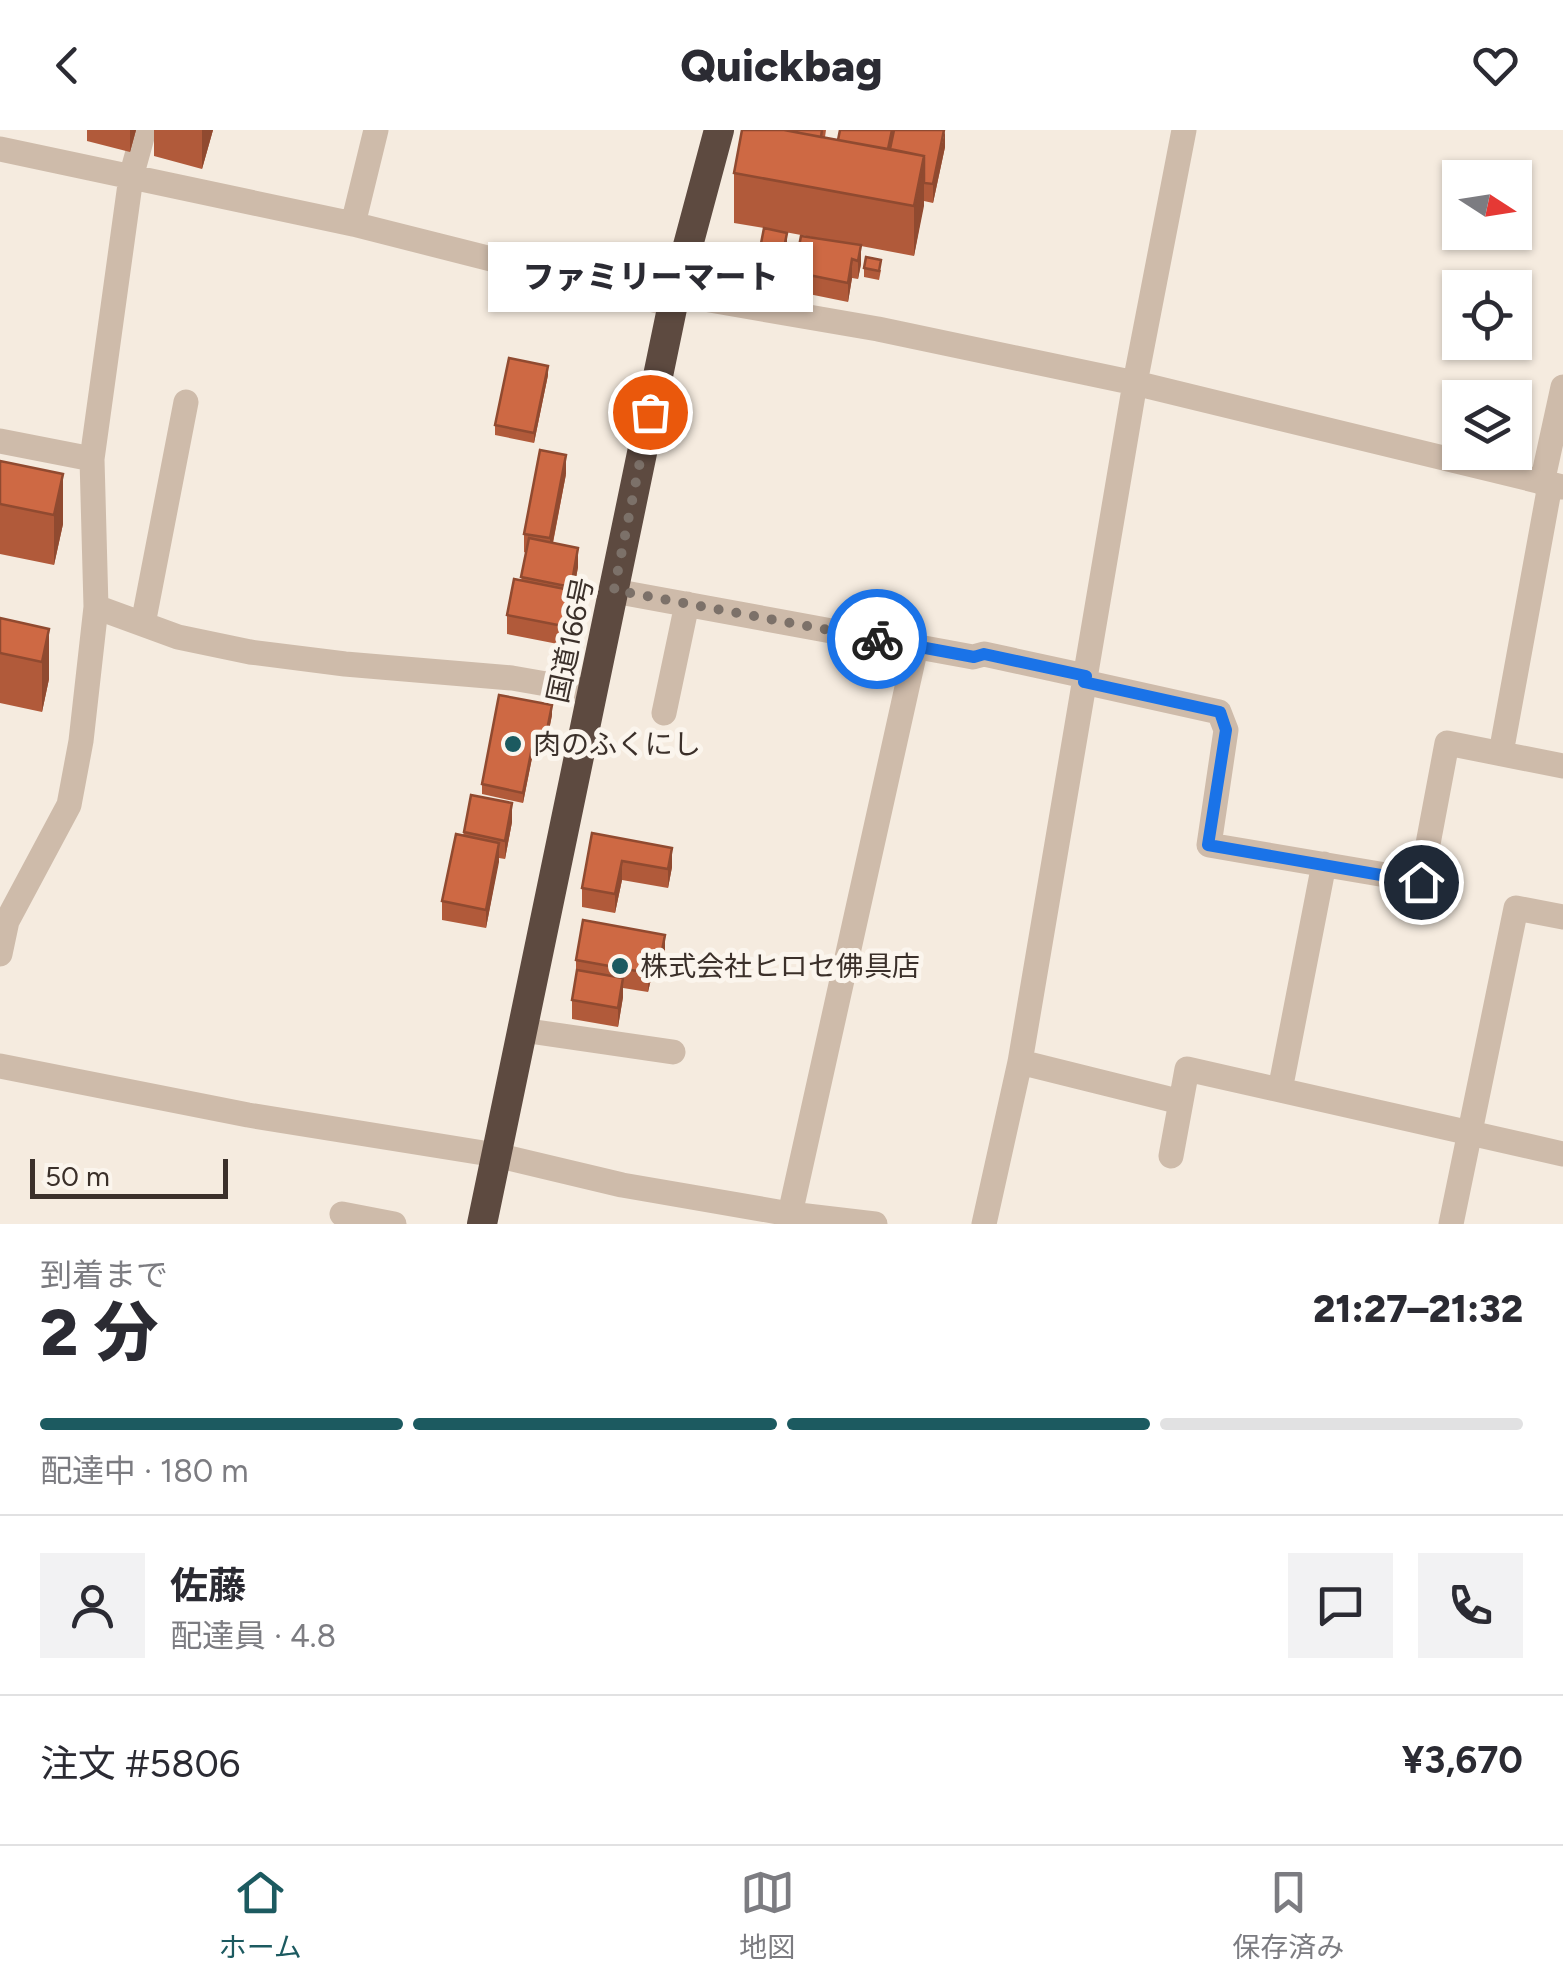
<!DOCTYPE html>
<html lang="ja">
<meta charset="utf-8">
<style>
:root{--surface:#fff;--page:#f2f2f3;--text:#2b2b33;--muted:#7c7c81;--line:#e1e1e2;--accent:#1c5a60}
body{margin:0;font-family:Figtree,"Noto Sans JP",sans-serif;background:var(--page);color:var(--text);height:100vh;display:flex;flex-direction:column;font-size:38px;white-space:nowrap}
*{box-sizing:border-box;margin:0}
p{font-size:32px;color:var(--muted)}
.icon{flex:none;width:55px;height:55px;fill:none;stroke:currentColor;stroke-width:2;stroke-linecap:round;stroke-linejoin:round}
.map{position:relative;height:1094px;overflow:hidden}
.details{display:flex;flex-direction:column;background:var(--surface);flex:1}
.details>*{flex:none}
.needle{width:65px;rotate:102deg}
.tools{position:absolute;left:1442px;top:30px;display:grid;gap:20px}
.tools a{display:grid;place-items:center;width:90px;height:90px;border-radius:0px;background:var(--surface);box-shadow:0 2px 8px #0004;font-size:50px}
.scale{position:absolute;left:30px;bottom:25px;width:198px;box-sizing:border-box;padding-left:10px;border:5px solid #3b302a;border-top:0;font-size:28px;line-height:35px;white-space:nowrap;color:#3b302a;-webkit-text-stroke:8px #fbf5ed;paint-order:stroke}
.pin{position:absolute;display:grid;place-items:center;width:85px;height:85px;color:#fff;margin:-42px;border:5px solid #fff;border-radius:50%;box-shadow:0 2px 10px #0007}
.courier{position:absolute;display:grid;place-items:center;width:100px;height:100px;margin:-50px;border:8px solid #1a73e8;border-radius:50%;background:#fff;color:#222;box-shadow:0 2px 12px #0007}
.bubble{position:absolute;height:70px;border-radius:0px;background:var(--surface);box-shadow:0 2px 8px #0004;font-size:32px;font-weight:800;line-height:70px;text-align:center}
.headline em{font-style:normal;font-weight:800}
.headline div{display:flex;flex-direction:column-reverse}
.headline{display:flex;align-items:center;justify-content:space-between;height:170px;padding:0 40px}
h1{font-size:65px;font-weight:800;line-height:75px}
.bar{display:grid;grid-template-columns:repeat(4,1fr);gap:15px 10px;align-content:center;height:120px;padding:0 40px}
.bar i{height:12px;border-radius:8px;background:var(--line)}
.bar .on{background:var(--accent)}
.bar p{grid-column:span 4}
.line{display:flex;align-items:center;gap:25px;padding:0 40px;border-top:2px solid var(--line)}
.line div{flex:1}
.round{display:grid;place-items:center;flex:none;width:105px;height:105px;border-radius:0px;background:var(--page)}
header{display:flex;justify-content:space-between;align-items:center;height:130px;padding:0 40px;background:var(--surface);font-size:45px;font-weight:800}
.tabs{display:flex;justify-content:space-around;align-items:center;height:140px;border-top:2px solid var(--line);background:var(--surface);font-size:28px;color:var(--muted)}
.tabs a{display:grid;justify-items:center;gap:5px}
.tabs .on{color:var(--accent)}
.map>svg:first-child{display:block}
</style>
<header><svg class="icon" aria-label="back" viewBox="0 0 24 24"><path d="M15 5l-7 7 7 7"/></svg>Quickbag<svg class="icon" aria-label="heart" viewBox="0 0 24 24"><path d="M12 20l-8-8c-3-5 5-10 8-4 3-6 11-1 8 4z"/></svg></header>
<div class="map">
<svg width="1563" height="1094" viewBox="0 0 1563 1094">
<rect width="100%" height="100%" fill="#f5ebdf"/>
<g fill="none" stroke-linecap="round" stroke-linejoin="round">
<path stroke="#cebbaa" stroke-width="25" d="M0 19 353 94 673 175
M353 94 376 0
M675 164 878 199 1135 253 1563 357
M0 311 92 329
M1542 353 1563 257
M614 461 973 527 984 524 1085 546
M96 477 178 507 250 522 345 534 512 548 592 562
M143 494 186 272
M1084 552 1219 582 1226 600 1209 715 1421 751 1447 613 1563 636
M664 583 687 474
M1501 623 1550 355
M0 824 7 791 69 675 81 611 96 477 92 329 131 47 144 0
M522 900 673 922
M1020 932 1181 972
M0 936 248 985 496 1025 622 1055 790 1084 875 1094
M1280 960 1324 734
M1171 1026 1187 939 1563 1024
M342 1084 394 1094
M790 1084 916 517
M984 1094 1020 932 1135 253 1184 0
M1451 1094 1516 778 1563 787"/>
<path stroke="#5d4a40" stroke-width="30" d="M482 1094 675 164 719 0"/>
</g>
<path fill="#b15a3a" d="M87 0H136L130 22 87 11Z
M154 0H213L202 39 154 26Z
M742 0H826L825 7 838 10 945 17 933 73 924 71 914 126 861 116V134L858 149 852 148 848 172 794 161V142L817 108 785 102 787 121 780 157 757 153V134L764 98 734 93V43Z
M864 138 881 140 879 150 864 147Z
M548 245 534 313 495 305V295Z
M0 331 63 394 54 435 0 424Z
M566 344 553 413 578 437 563 515 507 504V485L521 451 526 423 524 422V404Z
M0 488 49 499V549L42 582 0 573Z
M552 585 546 615 535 613 523 673 482 664V654Z
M512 692 505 729 499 728 486 798 442 790V771L464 702Z
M592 703 672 737 668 758 622 750 615 783 582 777V758Z
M665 824 660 850 651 849 648 862 623 858V867L618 897 572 889V870L576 848V830Z"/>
<path fill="#904a30" d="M130 0H136L130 22Z
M202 0H213L202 39Z
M945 0V17L933 73V54Z
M924 26V76L914 126V76Z
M787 103V121L780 157V138Z
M861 115V134L858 149V131Z
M852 129V148L848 172V153Z
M548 236V245L534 313V303Z
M566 325V344L550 427V408Z
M63 344V394L54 435V385Z
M578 418V437L571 476V457Z
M570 460V479L563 515V496Z
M49 499V549L42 582V532Z
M552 575V585L546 615V605Z
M535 603V613L523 673V663Z
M512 673V692L505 729V711Z
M499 713V732L486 798V780Z
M672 718V737L668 758V739Z
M622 731V750L615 783V764Z
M665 805V824L660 850V831Z
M651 830V849L648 862V843Z
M623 848V867L618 897V878Z"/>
<path fill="#ce6944" stroke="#904a30" stroke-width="2.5" d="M742 0H784L924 26 914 76 734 43Z
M784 0H822L821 7Z
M840 0H892L888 19 838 10Z
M894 0H944L933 54 924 53V26L890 19Z
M764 98 787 103 780 138 757 134Z
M801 106 861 115 858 131 852 129 848 153 794 142Z
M866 127 881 130 879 141 864 138Z
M509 228 548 236 534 303 495 295Z
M540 320 566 325 550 408 524 404Z
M0 331 63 344 54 385 0 374Z
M529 408 578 418 571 457 521 447Z
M514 449 570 460 563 496 507 485Z
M0 488 49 499 42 532 0 523Z
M499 565 552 575 546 605 535 603 523 663 482 654Z
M471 665 512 673 505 711 464 702Z
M592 703 672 718 668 739 622 731 615 764 582 758Z
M456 704 499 713 486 780 442 771Z
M583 790 665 805 660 831 651 830 648 843 576 830Z
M577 840 623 848 618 878 572 870Z"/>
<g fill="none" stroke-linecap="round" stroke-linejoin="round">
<path stroke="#7c7169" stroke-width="10" stroke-dasharray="0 18" d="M650 282 614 460 877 509"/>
<path stroke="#1a73e8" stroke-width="12" d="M877 509 974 527 984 524 1086 546 1084 552 1220 582 1226 600 1208 715 1421 752"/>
</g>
<g fill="#1c5a60" stroke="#fbf5ed" stroke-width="4">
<circle cx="513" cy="614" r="10"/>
<circle cx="620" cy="836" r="10"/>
</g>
<g text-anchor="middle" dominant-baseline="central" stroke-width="10" stroke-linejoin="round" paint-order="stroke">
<g font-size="28" fill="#3b302a" stroke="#fbf5ed">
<text transform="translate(570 510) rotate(-78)">国道166号</text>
</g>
<g font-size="28" fill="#3b302a" stroke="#fbf5ed" text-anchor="start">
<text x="533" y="614">肉のふくにし</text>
<text x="640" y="836">株式会社ヒロセ佛具店</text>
</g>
</g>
</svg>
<div class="tools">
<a><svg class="needle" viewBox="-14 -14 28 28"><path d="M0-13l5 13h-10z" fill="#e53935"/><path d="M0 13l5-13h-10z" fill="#7c7c81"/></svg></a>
<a><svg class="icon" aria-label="locate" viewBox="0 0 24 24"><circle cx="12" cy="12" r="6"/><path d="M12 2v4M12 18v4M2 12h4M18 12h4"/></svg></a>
<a><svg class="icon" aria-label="layers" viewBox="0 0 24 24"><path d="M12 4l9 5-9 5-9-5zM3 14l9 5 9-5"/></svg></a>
</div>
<div class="scale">50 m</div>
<div class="pin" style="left:650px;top:282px;background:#ea580c"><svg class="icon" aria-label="bag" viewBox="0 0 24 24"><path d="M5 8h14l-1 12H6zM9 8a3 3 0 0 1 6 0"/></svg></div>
<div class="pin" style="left:1421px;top:752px;background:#1f2937"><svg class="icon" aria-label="home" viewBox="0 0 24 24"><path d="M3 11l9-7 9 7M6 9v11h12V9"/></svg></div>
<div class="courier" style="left:877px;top:509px"><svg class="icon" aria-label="bike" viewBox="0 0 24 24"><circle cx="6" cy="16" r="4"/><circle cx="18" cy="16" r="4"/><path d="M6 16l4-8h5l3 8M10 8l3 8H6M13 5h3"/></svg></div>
<div class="bubble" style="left:488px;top:112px;width:325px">ファミリーマート</div>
</div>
<section class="details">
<div class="headline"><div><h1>2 分</h1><p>到着まで</p></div><em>21:27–21:32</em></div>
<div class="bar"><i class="on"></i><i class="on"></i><i class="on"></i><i></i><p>配達中 · 180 m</p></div>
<div class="line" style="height:180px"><a class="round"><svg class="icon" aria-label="person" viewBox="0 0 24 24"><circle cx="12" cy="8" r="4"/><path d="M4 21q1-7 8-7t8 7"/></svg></a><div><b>佐藤</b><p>配達員 · 4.8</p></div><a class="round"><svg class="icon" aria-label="chat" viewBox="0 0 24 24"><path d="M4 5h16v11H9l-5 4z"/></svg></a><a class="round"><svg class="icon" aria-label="phone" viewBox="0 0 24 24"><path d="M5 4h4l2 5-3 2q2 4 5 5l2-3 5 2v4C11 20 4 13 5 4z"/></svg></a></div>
<div class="line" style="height:130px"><div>注文 #5806</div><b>¥3,670</b></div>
</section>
<nav class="tabs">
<a class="on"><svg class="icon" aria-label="home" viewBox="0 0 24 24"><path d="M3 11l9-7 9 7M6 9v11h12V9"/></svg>ホーム</a>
<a><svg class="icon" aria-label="map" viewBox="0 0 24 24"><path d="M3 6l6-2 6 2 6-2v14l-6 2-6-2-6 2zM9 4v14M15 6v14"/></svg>地図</a>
<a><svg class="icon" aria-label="saved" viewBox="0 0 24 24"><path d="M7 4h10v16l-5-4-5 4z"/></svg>保存済み</a>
</nav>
